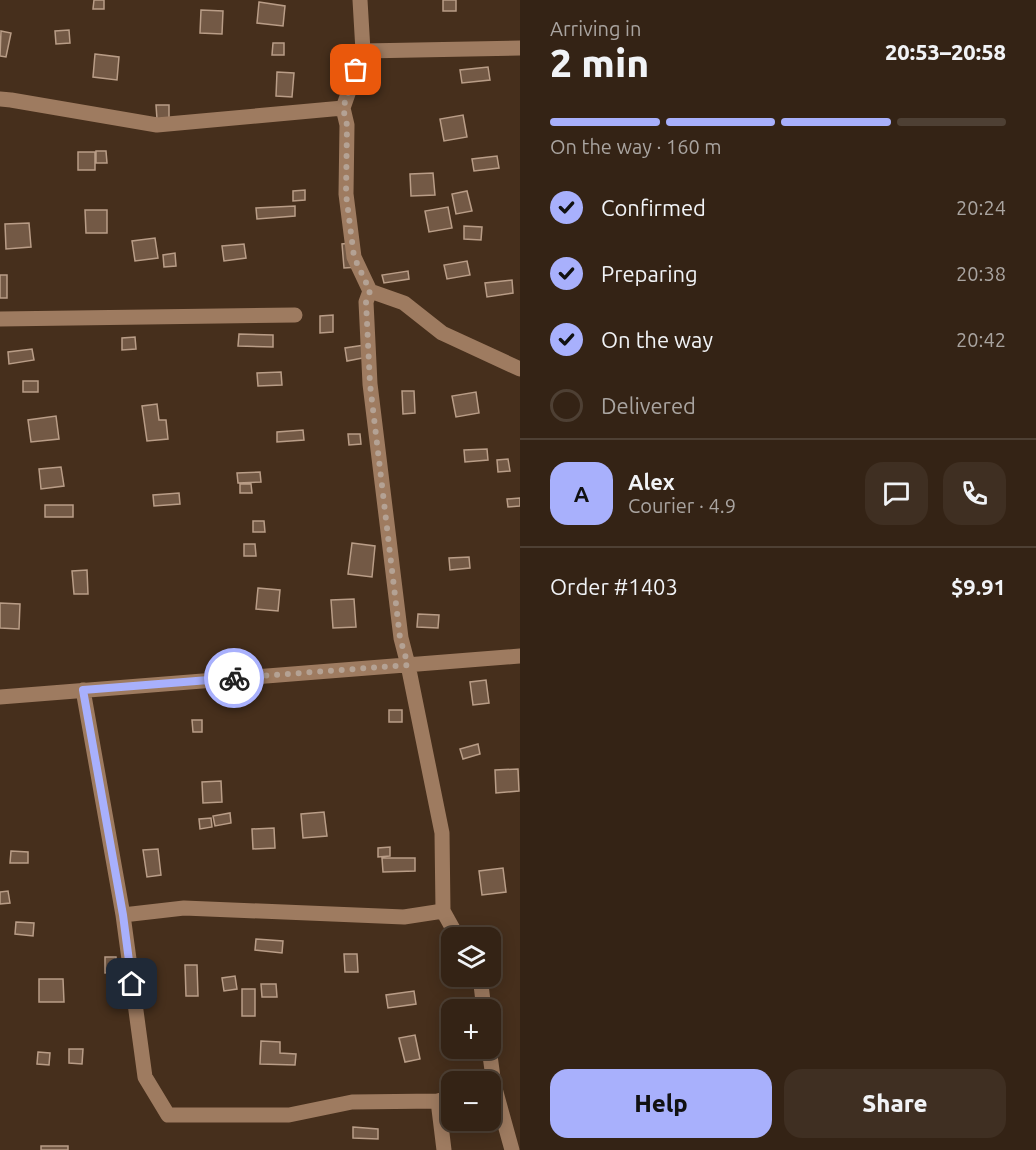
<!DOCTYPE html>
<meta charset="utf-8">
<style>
:root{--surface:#342315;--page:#3f2f22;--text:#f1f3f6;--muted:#a9a4a0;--line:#4e4034;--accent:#a8b0fc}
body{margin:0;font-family:Ubuntu,sans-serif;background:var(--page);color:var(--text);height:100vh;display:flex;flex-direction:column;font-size:22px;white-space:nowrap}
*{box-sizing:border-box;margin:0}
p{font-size:20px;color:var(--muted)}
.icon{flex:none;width:33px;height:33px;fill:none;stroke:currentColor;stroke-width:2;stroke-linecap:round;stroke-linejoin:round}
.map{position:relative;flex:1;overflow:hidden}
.details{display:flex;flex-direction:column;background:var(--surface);width:516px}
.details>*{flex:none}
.tools{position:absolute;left:441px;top:927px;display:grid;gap:12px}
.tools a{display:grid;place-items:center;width:60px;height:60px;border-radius:12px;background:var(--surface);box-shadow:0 3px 15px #0003,0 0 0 2px var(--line);font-size:30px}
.pin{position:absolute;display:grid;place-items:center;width:51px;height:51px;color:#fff;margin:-26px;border-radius:12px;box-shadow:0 3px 9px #0006}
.courier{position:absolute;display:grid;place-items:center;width:60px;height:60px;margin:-30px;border:4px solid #a8b0fc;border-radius:50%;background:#fff;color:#222;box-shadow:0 2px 8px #0007}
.summary em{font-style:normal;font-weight:800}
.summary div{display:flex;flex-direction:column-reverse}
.summary{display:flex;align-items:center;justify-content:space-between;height:102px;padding:0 30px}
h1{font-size:39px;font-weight:800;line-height:45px}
.bar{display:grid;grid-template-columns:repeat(4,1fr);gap:9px 6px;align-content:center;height:72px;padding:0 30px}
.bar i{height:8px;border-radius:4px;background:var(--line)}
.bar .active{background:var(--accent)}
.bar p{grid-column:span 4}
.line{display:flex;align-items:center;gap:15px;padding:0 30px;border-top:2px solid var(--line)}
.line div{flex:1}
.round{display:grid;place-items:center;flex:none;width:63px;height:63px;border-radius:18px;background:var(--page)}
ol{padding:0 30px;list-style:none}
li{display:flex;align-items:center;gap:18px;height:66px}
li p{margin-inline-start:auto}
li .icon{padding:6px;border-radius:50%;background:var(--accent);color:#111;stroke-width:4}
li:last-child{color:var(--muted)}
li i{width:33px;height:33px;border:3px solid var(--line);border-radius:50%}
.button{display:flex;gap:12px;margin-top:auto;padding:12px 30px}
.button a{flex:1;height:69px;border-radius:18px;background:var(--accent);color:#111;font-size:24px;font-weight:800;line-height:69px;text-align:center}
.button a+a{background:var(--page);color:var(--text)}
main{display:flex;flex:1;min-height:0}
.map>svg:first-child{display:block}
</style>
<main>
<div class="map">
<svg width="520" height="1150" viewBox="0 0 520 1150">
<rect width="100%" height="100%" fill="#462f1c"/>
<path fill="#735945" stroke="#b99d87" stroke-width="1.5" d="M94 0H104V9H93Z
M443 0H456V11H443Z
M259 2 285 6 283 26 257 23Z
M201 10 223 11 222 34 200 33Z
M69 30 70 43 56 44 55 31Z
M1 31 11 33 6 57 0 56Z
M273 43H284V55H272Z
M95 54 119 57 117 80 93 77Z
M488 67 490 80 462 83 460 70Z
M277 72 294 73 292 97 276 96Z
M156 105H169V118L157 119Z
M463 115 467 137 444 141 440 119Z
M96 151H106L107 163H96Z
M78 152H95V170H78Z
M497 156 499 168 474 171 472 159Z
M433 173 435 195 411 196 410 174Z
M305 190V200L293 201V191Z
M467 191 472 211 456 214 452 194Z
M295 206V216L257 219 256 208Z
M448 207 452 228 429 232 425 211Z
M85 210H107V233H86Z
M29 223 31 247 6 249 5 224Z
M464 226 482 227 481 240 464 239Z
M155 238 158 258 135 261 132 241Z
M357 242 359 267 344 268 342 244Z
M244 244 246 258 224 261 222 246Z
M175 253 176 266 164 267 163 255Z
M467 261 470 275 447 279 444 265Z
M408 271 409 279 384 283 382 275Z
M0 275H7V298H0Z
M512 280 513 293 487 297 485 283Z
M333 315V332L320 333V316Z
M239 334 273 335V347L238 346Z
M135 337 136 349 122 350V338Z
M371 344 373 356 347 361 345 348Z
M32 349 34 360 9 364 8 352Z
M281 372 282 385 258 386 257 373Z
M23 381H38V392H23Z
M402 391H414L415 413 403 414Z
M476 392 479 413 456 417 452 396Z
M157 404 159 420H166L168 439 147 441 142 406Z
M56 416 59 439 31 442 28 420Z
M303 430 304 440 277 442V432Z
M348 434H360L361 444 349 445Z
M487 449 488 460 465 462 464 450Z
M508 459 510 471 498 472 497 460Z
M61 467 64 486 41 489 39 469Z
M260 472 261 482 238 483 237 473Z
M240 484H251L252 493H240Z
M179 493 180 504 154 506 153 495Z
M520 498V506L508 507 507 499Z
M45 505H73V517H45Z
M253 521H264L265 532H253Z
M352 543 375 546 372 577 348 574Z
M244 544H255L256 556H244Z
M469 557 470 568 450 570 449 558Z
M87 570 88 594H74L72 571Z
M258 588 280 590 278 611 256 609Z
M354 599 356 627 333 628 331 600Z
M0 603 20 604 19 629 0 628Z
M418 614 439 615 438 628 417 627Z
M486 680 489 703 473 705 470 682Z
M389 710H402V722H389Z
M192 720H202V732H193Z
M478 744 480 754 463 759 460 749Z
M518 769 519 791 496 793 495 770Z
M221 781 222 802 203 803 202 782Z
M324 812 327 836 303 838 301 814Z
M230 813 231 823 215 826 213 816Z
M211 818 212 827 200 829 199 819Z
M274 828 275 848 253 849 252 829Z
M390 847V856L378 857V848Z
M158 849 161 875 147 877 143 850Z
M11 851 28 852V863H10Z
M382 858H415V871L383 872Z
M503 868 506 892 482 895 479 871Z
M8 891 10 903 0 904V892Z
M16 922 34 923 33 936 15 934Z
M256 939 283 941 282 953 255 950Z
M344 954H357L358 972H345Z
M105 957H116L117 972 105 973Z
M185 965H197L198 996H186Z
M235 976 237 989 224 991 222 978Z
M39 979H63L64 1002H39Z
M261 984H276L277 997H262Z
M242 989H255V1016H242Z
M414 991 416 1004 388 1008 386 995Z
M415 1035 420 1059 405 1062 399 1038Z
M261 1041 280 1042V1053L296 1054 295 1065 260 1064Z
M69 1049H83L82 1064 69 1063Z
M38 1052 50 1053 49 1065 37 1064Z
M353 1127 378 1129V1139L353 1138Z
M41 1146H68V1150H41Z"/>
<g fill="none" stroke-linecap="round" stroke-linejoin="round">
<path stroke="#9e7b60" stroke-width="15" d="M360 0 363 51 343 108 347 125 346 194 354 257 370 291 366 302 370 384 401 638 408 665 442 833 443 911 458 938
M363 51 520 48
M0 99 11 100 157 125 343 108
M370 291 404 303 442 333 520 369
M0 319 295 315
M83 690 123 915 145 1077 168 1115H289L352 1102 438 1101 452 1097
M0 697 520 656
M123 915 184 908 404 917 443 911
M480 976 484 1010
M489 1048 494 1085 512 1150
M438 1101 444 1150"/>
</g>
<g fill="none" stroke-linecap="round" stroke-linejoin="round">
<path stroke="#b4a294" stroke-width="6" stroke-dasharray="0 10.8" d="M234 678 408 665 400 638 370 384 366 302 370 291 354 257 346 194 347 125 343 108 356 70"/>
<path stroke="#a8b0fc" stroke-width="8" d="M132 984 123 915 83 690 234 678"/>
</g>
</svg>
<div class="tools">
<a><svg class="icon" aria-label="layers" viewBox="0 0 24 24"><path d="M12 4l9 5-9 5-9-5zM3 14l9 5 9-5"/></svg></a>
<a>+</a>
<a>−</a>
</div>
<div class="pin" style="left:356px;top:70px;background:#ea580c"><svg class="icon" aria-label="bag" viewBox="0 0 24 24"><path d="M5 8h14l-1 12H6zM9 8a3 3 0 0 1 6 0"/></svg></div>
<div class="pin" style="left:132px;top:984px;background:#1f2937"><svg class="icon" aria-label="home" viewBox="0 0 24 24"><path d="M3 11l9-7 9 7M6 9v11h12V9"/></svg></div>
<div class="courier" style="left:234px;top:678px"><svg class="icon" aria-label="bike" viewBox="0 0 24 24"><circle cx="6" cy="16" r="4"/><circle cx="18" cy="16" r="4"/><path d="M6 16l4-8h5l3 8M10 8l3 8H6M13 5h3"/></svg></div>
</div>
<section class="details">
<div class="summary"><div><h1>2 min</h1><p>Arriving in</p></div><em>20:53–20:58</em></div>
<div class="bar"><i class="active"></i><i class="active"></i><i class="active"></i><i></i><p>On the way · 160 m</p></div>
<ol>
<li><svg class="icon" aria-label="check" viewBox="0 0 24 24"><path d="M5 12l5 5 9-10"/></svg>Confirmed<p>20:24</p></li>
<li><svg class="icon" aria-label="check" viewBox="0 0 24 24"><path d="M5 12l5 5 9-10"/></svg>Preparing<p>20:38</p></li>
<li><svg class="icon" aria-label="check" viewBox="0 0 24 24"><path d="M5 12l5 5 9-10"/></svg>On the way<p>20:42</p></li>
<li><i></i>Delivered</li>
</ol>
<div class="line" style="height:108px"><b class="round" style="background:var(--accent);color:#111">A</b><div><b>Alex</b><p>Courier · 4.9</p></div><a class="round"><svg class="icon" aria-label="chat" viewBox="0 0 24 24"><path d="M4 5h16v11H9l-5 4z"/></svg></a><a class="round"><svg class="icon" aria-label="phone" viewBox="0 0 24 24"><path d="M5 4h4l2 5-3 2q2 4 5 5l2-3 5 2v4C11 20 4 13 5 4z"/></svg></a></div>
<div class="line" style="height:78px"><div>Order #1403</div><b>$9.91</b></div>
<div class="button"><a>Help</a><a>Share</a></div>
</section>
</main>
